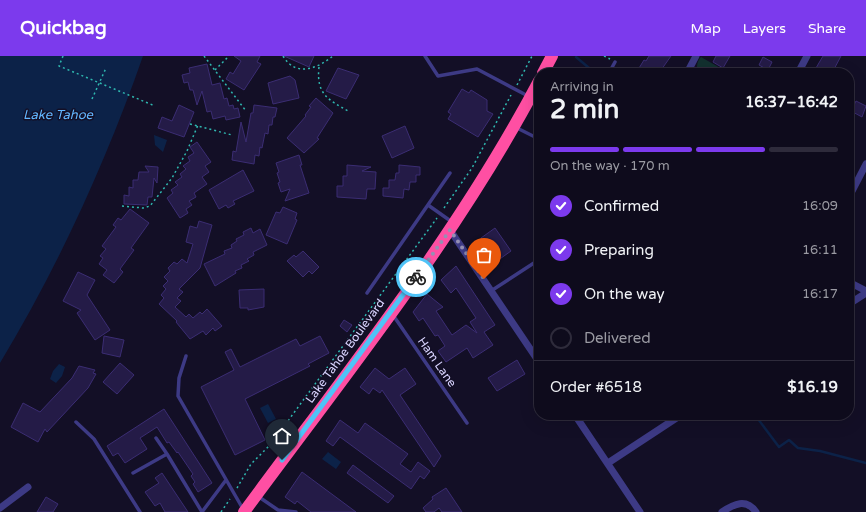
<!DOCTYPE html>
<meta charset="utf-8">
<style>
:root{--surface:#0e0b1c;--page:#1c1929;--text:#f1f3f6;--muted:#9b9ba3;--line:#2e2b3b;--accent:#7c3aed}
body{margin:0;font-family:"Varela Round",sans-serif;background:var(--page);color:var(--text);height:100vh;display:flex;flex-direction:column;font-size:15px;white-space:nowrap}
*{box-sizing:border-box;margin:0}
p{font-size:13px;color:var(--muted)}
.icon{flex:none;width:22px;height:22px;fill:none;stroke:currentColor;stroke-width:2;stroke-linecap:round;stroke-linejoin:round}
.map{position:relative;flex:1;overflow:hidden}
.sheet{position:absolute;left:534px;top:12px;width:320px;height:352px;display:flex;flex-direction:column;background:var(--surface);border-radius:16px;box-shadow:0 4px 16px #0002,0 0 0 1px var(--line)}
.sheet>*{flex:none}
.pin{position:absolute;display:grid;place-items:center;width:34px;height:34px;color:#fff;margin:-41px -17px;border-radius:50% 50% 50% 0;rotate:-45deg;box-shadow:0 0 4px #0007}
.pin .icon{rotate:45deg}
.courier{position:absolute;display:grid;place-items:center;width:40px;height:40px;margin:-20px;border:3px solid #4fc3f7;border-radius:50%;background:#fff;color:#222;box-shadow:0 1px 5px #0007}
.overview em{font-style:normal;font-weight:700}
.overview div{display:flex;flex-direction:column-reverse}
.overview{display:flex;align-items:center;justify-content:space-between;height:68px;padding:0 16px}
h1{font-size:26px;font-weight:700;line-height:30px}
.bar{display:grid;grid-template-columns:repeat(4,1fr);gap:6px 4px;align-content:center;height:48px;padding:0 16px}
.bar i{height:5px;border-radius:3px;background:var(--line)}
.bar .selected{background:var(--accent)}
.bar p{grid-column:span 4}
.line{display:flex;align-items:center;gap:10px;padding:0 16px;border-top:1px solid var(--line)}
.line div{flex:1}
ol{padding:0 16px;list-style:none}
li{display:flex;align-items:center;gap:12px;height:44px}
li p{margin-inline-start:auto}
li .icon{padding:4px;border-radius:50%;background:var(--accent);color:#fff;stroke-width:4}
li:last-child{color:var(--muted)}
li i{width:22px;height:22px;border:2px solid var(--line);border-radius:50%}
header{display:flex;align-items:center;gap:24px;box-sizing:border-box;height:56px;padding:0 20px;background:var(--accent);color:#fff}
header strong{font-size:19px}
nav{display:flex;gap:22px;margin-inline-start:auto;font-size:14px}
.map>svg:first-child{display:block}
</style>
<header>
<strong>Quickbag</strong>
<nav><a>Map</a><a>Layers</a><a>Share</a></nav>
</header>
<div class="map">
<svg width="866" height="456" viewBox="0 0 866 456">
<rect width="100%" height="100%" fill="#130f26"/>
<path fill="#12302f" d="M701 1 729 17H698C696 11 697 5 701 1Z"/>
<path fill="#0c2248" d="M0 0H143C106 106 58 211 0 307Z
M154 79 167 84 163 96 155 89Z
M59 308 65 311 62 320 56 327 50 323 53 315Z
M268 348 276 363 268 367 260 352Z
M328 396 341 406 336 413 322 403Z"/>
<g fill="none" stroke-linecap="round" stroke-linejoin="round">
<path stroke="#0c2248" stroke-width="2.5" d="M576 1 595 17
M755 359 779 391 789 384 798 392 820 395 866 407"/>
</g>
<path fill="#241b47" stroke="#3b2d73" d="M234 0H260L257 6 261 8 244 34 226 23 230 16 233 18 241 5Z
M284 0H314L309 11Z
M649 0H671L659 17H636L644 4 646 5Z
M716 0H730L723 12 713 6Z
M823 0H841L832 17H826L816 12Z
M763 1 772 6 768 14 759 9Z
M207 8 212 29 220 27 224 43 227 42 229 50 233 49 234 53 238 52 240 61 226 64 225 60 213 63 211 55 207 56 202 35 197 49 193 34H190L188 26 184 27 182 19 190 17 189 12Z
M338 12 359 19 346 43 326 35Z
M290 20 295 24 299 42 273 48 268 27Z
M462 33 469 37 471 34 487 44V55L493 58 478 81 448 63 451 58 448 56Z
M316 42 333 57 317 82 319 83 304 97 287 82 306 60 305 59 311 51 309 50Z
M856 45 866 50 862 61 851 55Z
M179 49 194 56 184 81 158 72 162 61 172 65Z
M254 49 277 52 275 61H273L272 69H269L268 78 265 77 262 92 260 91 259 100 255 99 254 108 232 104 233 95 236 96 241 66 246 86 251 57H253Z
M405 70 414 92 392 102 382 80Z
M197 86 211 106 205 110 209 116 202 121 207 128 194 137 196 141 189 145 192 149 186 153 188 157 180 162 167 142 173 137 171 134 178 129 175 126 182 121 180 118 186 113 183 110 190 105 188 101 194 97 190 91Z
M299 99 302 109H300L309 137 285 145 290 133 281 136 278 127 280 126 277 117 279 116 276 107Z
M347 109 371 111 362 115 376 116 375 133H367L366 143 337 141V130H343V120H347Z
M399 109 420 111V119H416V126H410L409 134 404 133 403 142 383 140V132H389V124H395L396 117H399Z
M145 110 158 111 157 127 154 122 152 141H148L147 149 124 148V139L129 140V131L133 132V124H138L139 116H149Z
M243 114 254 135 233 145 235 148 228 152 226 149 219 153 209 134Z
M283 151 297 157 295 163 297 164 287 188 266 179 276 156 280 157Z
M130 153 149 167 131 192 134 194 120 213 123 216 114 227 103 219 107 214 99 208 103 202 100 200 106 193 102 190 116 171 113 169 118 162 121 164Z
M199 165 212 169 200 212 179 233 183 236 177 242 181 245 175 251 186 261 189 258 193 262 200 256 202 258 207 253 222 270 215 275 213 272 206 279 203 275 190 283 176 266 177 265 159 248 164 242 161 239 166 233 163 230 168 225 164 221 170 215 168 212 174 206 177 208 182 203 187 207 193 188 186 186 190 170 197 172Z
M251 172 253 177 260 173 267 189 253 196 254 199 247 203 249 205 241 209 242 212 235 215 236 217 215 230 204 208 225 198 224 195 232 192 231 189 237 185 236 183 244 179 243 176Z
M495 172 511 195 497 205 481 182Z
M303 195 319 211 312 218 309 215 303 221 287 205 294 199 296 201Z
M456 210 495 269 484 276 493 289 473 302 467 292 446 306 438 295 445 290 438 279 435 280 423 262 419 265 413 256 427 238 443 251 436 255 452 279 466 269 477 277 470 266 476 262 456 232 451 237 441 224Z
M78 216 95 224 87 239 110 274 95 284 77 257 81 254 63 245Z
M264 233V251L248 254V252H240L239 234Z
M344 264 352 269 347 276 340 270Z
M104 280 124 284 120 301 102 297Z
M320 280 329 297 308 308 310 310 245 343 265 384 235 399 201 331 234 314 225 296 231 293 240 311 296 283 300 290Z
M517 304 525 318 497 335 488 322Z
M120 307 134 319 117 338 103 326Z
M79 310 95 314 93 317 96 318 88 332 47 376 45 373 38 386 11 371 23 347 40 356 72 322Z
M375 312 389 323 405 312 416 328 400 339 441 400 434 411 382 334 380 337 373 332 369 338 360 331Z
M164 353 212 427 198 436 193 428 195 426 191 420 193 418 178 396 177 397 169 386 167 387 157 371 140 382 147 393 125 407 118 397 113 400 107 390Z
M340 364 358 377 365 367 408 398 400 408 411 416 418 406 430 415 424 423 420 420 411 433 340 381 333 390 326 385Z
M353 409 394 440 388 447 347 417Z
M302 416 356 456H311L297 445 295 448 285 441Z
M162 417 188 456H165L160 447 155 450 145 436 159 427 155 422Z
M446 432 462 456H442L439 452 434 456H426L423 452 433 443 432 441Z
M46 441 58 448 53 456H37Z"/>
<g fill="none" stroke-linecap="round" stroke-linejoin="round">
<path stroke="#2fb8b0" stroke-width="1.5" stroke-dasharray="2 3" stroke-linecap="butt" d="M63 0 59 10 155 50
M204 0 246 55
M283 0C296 22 318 12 333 0
M604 0 610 3
M319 11C316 38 328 44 350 56
M215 14 229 0
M517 29 532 0
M92 43 106 12
M190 68 232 79
M122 150 143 152 150 150 172 122 187 95 198 69
M444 152 472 112 511 39
M237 432 251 408 271 388 437 162
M221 456 230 443"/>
<path stroke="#3d3a85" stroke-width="3.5" d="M425 0 438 20 477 13 528 40
M609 17 615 6
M515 71 539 83
M428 149 452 166
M491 235 537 205
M367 237 450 117
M393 259 467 367
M186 300 179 322 178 340 243 453
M76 366 94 383 140 456
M156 382 167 398
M133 417 167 398 202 456
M259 441 278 454 296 456
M202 456 226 424"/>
<path stroke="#3d3a85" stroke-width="7" d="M687 17 696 0
M798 17 807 0
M849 141 866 108
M450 174 539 306
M849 226 866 235
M849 248 866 237
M575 359 640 456
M608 407 681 359
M0 452 28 431
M722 456C734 448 746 442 756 456"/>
<path stroke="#ff4fa3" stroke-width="12" d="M543 17 552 0
M244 456C347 316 458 179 539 25"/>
</g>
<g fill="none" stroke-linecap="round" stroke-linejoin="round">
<path stroke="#948fb3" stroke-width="4" stroke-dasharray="0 7.2" d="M416 221 450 174 484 223"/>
<path stroke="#4fc3f7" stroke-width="5" d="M282 404 416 221"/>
</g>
<g text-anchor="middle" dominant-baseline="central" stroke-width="3" stroke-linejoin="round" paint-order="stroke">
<g font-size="12" fill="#d9d4ff" stroke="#130f26">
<text transform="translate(345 295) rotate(-54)">Lake Tahoe Boulevard</text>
<text transform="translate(437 306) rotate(55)">Ham Lane</text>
</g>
<g font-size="13" font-style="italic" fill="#62b6ff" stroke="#130f26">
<text x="58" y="59">Lake Tahoe</text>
</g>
</g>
</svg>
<div class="pin" style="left:484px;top:223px;background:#ea580c"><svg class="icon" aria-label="bag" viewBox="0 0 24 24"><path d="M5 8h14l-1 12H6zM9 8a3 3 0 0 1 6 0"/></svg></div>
<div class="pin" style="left:282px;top:404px;background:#1f2937"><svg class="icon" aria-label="home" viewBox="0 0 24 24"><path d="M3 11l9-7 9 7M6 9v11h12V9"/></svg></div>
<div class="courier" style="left:416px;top:221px"><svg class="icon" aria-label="bike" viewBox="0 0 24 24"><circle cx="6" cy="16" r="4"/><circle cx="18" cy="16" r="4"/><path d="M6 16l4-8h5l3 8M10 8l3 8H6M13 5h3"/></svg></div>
<section class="sheet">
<div class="overview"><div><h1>2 min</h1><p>Arriving in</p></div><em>16:37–16:42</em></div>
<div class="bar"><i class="selected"></i><i class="selected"></i><i class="selected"></i><i></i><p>On the way · 170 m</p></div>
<ol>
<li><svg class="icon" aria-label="check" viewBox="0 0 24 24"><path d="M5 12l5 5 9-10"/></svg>Confirmed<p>16:09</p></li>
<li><svg class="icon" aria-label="check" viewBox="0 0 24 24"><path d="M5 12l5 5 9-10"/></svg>Preparing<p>16:11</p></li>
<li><svg class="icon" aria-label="check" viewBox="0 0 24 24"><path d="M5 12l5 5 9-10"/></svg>On the way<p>16:17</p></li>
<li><i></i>Delivered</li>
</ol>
<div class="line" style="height:52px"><div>Order #6518</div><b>$16.19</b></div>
</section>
</div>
